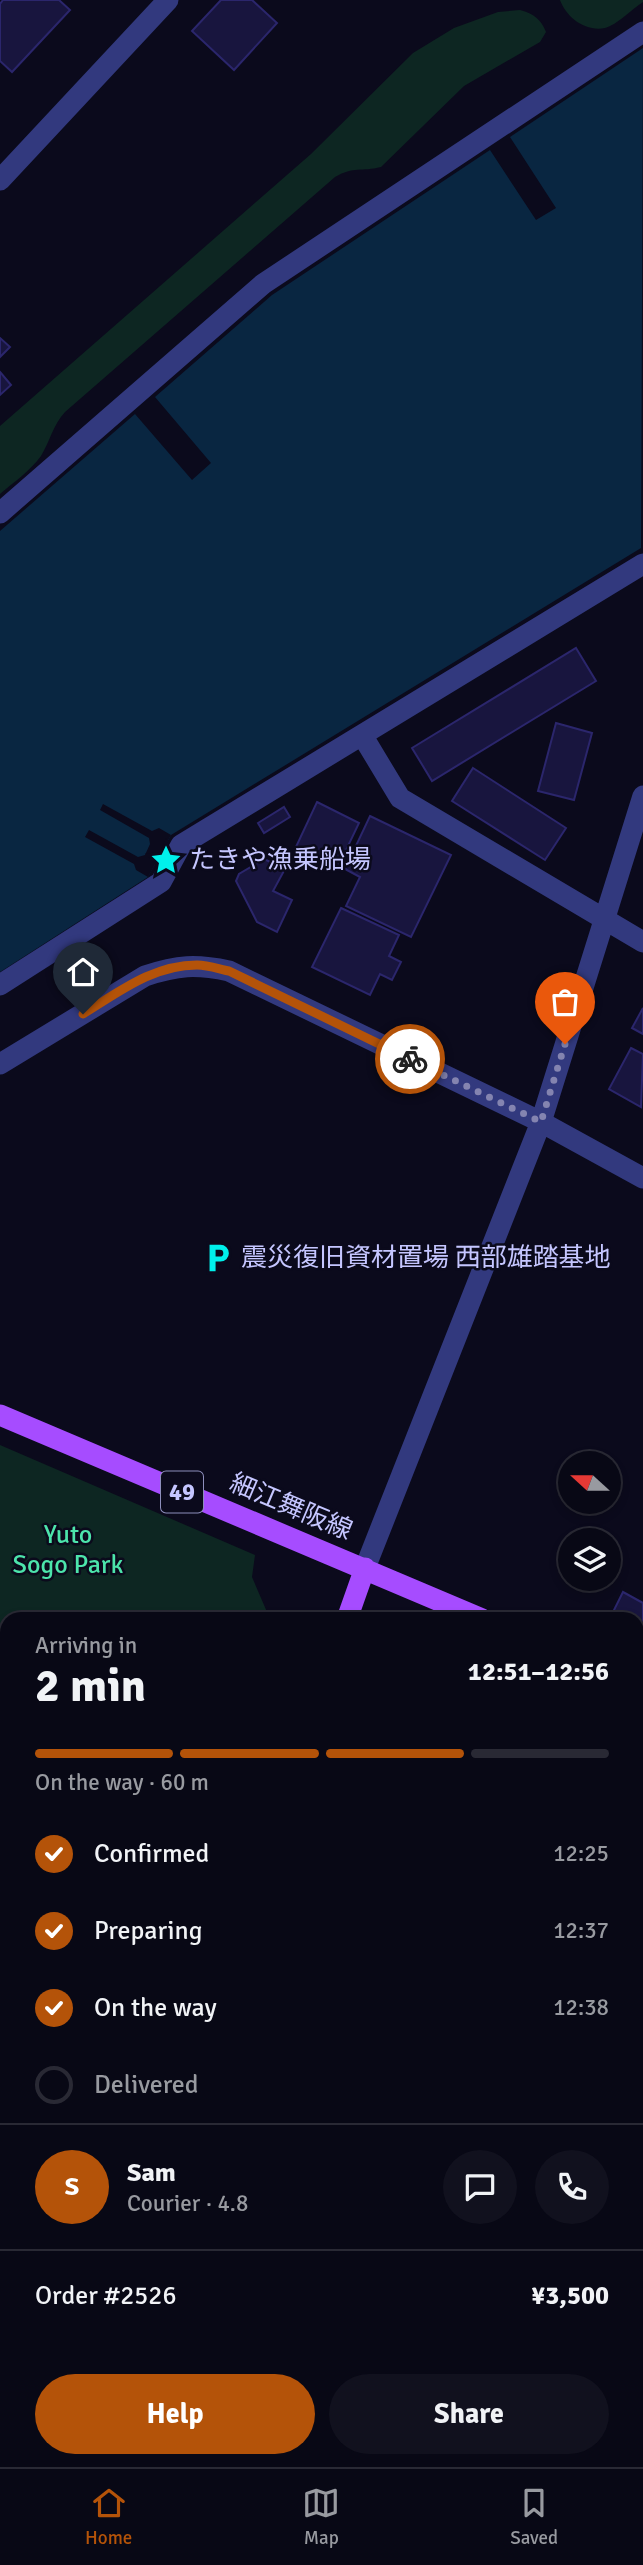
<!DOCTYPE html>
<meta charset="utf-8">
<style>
:root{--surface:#080815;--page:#11111e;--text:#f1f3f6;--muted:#989aa0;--line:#292934;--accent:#b45309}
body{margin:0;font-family:Signika,"Noto Sans JP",sans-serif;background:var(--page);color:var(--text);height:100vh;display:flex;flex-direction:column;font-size:26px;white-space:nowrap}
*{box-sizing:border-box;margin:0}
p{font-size:23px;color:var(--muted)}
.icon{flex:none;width:38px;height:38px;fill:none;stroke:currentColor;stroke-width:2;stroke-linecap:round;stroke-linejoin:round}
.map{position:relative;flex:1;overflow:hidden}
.sheet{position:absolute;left:0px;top:1612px;width:644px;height:856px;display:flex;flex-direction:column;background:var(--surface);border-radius:21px 21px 0 0;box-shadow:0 4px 10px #0003,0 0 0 2px var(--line)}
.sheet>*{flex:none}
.needle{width:46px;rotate:291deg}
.fabs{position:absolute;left:558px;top:1451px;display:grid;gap:14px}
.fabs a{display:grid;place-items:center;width:63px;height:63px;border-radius:50%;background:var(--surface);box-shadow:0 4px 10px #0003,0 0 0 2px var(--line);font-size:35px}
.pin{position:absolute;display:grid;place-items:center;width:60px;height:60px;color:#fff;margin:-72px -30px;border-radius:50% 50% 50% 0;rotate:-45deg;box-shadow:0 0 7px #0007}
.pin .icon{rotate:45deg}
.courier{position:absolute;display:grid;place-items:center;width:70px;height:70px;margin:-35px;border:5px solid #b45309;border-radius:50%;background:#fff;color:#222;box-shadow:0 2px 9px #0007}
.head em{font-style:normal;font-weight:700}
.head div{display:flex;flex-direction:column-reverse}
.head{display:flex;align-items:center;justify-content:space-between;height:119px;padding:0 35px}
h1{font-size:46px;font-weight:700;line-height:52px}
.bar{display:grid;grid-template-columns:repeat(4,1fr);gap:10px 7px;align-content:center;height:84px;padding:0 35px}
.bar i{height:9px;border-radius:5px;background:var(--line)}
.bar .current{background:var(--accent)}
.bar p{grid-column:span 4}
.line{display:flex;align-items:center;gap:18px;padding:0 35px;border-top:2px solid var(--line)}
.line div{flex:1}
.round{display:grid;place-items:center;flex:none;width:74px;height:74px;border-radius:37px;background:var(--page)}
ol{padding:0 35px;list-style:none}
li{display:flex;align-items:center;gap:21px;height:77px}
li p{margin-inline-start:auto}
li .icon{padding:7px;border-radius:50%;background:var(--accent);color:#fff;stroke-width:4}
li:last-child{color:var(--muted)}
li i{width:38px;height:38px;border:4px solid var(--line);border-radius:50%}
.primary-button{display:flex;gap:14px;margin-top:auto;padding:14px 35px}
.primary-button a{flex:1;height:80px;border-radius:42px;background:var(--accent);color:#fff;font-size:28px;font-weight:700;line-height:80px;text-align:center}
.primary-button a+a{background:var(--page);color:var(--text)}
.dock{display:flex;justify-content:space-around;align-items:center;height:98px;border-top:2px solid var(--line);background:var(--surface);font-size:19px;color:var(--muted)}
.dock a{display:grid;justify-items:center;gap:4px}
.dock .current{color:var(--accent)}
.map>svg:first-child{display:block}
</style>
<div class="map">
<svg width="643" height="2467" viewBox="0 0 643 2467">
<rect width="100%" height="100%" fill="#0b0a1c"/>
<path fill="#0d2622" d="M560 0H643V2C632 9 617 25 605 28 585 32 566 17 560 0Z
M520 10C534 14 541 19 546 32L540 42 464 86 381 167C361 172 354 166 335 177L65 412C53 425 50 441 41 456 30 471 14 482 0 494V426L311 154 413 53 454 28 498 12Z
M0 1445 255 1555 252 1577 270 1619H7V2460L29 2461 26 2467H0Z
M637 1768 643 1771V2467H111L114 2460H637Z"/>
<path fill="#092641" d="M643 48 641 548 171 835 148 877 0 972V531L135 414 192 480 211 463 155 397 272 295 490 150 536 220 556 208 510 137Z"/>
<path fill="#0b0a1c" d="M103 804 152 831 159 828 171 835 148 877 136 870 134 864 85 837 89 830 138 857 145 855 150 844 149 838 100 810Z"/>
<path fill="#18153e" stroke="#2b266c" stroke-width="2" d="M3 0H59L70 10 12 72 0 61V4Z
M221 0H252L277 23 234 70 192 31Z
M0 338 10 347 0 357Z
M0 372 11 385 0 395Z
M576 648 596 681 432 781 412 748Z
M556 723 592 733 574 800 538 791Z
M473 768 566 828 545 860 452 801Z
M317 802 359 823 337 869 295 849Z
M284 807 290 817 264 833 258 823Z
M370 816 451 855 411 937 346 906 360 877 345 869Z
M264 859 285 869 273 891 292 900 277 932 257 922 236 881 239 874Z
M341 908 399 935 389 956 401 962 392 980 380 974 370 995 312 967Z
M643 1008V1034L632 1028Z
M631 1048 643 1054 641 1107 609 1089Z
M623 1592 643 1603V1626L637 1622V1619H630L614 1610Z"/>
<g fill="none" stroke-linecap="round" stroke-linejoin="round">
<path stroke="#32397e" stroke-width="21" d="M0 180 168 0
M0 513 263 284 643 32
M362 735 400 798 643 942
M0 985 161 882 181 845 643 564
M0 1064 145 976C178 965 196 964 229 971L541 1122 643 1178
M365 1568 541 1122 643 796"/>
<path stroke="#a64cff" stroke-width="21" d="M0 1415 482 1619
M347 1619 365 1568
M637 1691 643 1694
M637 1722 643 1724
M58 2467 61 2460"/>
</g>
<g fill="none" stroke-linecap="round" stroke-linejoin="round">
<path stroke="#8484b0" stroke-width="7" stroke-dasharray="0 12.6" d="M410 1059 541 1122 565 1044"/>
<path stroke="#b45309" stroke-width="9" d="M83 1014C119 992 153 965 197 965 208 965 219 969 229 971L410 1059"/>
</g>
<defs>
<g id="sight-bare" transform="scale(2.415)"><path d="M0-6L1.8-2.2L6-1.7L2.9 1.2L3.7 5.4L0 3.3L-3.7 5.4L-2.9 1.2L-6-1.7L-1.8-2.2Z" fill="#00f0eb" stroke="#0b0a1c" stroke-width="2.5" paint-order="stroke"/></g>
<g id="parking-bare" transform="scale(2.415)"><path d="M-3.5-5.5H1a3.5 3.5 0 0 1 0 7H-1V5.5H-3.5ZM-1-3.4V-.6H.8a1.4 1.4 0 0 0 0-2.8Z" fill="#00f0eb" stroke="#0b0a1c" stroke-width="2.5" paint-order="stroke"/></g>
</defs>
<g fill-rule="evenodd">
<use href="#sight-bare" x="166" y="860"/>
<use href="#parking-bare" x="218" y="1258"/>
</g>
<g text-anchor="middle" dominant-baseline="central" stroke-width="5" stroke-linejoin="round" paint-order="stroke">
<rect fill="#0b0a1c" stroke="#8d8ebb" stroke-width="2" x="161" y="1471.5" width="42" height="41" rx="5"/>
<g font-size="24" font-weight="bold" fill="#c5c6ff">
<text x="182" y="1492">49</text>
</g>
<g font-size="26" fill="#c5c6ff" stroke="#0b0a1c" text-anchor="start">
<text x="189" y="860">たきや漁乗船場</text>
<text x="241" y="1258">震災復旧資材置場 西部雄踏基地</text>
</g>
<g font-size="26" fill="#c5c6ff" stroke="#0b0a1c">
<text transform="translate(291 1507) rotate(23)">細江舞阪線</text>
</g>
<g font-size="26" fill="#4ce4ab" stroke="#0b0a1c">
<text x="68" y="1535">Yuto<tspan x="68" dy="30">Sogo Park</tspan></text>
</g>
</g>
</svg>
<div class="fabs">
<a><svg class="needle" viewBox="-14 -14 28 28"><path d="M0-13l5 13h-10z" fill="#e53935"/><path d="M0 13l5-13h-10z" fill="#989aa0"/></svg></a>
<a><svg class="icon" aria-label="layers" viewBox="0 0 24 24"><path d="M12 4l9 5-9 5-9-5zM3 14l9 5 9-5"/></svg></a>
</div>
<div class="pin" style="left:565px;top:1044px;background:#ea580c"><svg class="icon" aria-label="bag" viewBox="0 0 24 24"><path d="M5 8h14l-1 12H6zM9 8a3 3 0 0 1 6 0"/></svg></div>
<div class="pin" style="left:83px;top:1014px;background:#1f2937"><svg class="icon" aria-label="home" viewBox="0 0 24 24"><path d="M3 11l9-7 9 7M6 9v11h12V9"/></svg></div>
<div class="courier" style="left:410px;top:1059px"><svg class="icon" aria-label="bike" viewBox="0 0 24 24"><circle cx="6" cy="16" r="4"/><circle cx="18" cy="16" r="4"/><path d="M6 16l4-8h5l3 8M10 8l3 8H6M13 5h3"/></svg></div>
<section class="sheet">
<div class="head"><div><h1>2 min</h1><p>Arriving in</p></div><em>12:51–12:56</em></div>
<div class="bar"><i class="current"></i><i class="current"></i><i class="current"></i><i></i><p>On the way · 60 m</p></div>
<ol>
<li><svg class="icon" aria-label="check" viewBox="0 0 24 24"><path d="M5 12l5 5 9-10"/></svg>Confirmed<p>12:25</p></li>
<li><svg class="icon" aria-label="check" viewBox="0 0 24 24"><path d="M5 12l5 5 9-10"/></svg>Preparing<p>12:37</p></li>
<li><svg class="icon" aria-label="check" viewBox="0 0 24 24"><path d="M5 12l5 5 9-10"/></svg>On the way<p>12:38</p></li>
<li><i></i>Delivered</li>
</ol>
<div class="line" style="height:126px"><b class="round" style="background:var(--accent);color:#fff">S</b><div><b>Sam</b><p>Courier · 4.8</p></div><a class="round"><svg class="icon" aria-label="chat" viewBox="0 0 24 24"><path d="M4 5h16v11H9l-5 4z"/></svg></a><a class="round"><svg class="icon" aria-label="phone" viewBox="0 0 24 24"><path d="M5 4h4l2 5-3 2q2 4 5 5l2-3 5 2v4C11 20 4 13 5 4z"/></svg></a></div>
<div class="line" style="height:91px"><div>Order #2526</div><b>¥3,500</b></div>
<div class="primary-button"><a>Help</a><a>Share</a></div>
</section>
</div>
<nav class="dock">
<a class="current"><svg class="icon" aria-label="home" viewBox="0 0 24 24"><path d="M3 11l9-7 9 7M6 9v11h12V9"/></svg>Home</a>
<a><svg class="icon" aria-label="map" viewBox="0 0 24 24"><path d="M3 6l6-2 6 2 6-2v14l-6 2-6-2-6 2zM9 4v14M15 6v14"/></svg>Map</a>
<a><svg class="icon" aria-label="saved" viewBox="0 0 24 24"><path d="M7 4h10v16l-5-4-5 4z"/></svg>Saved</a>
</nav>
